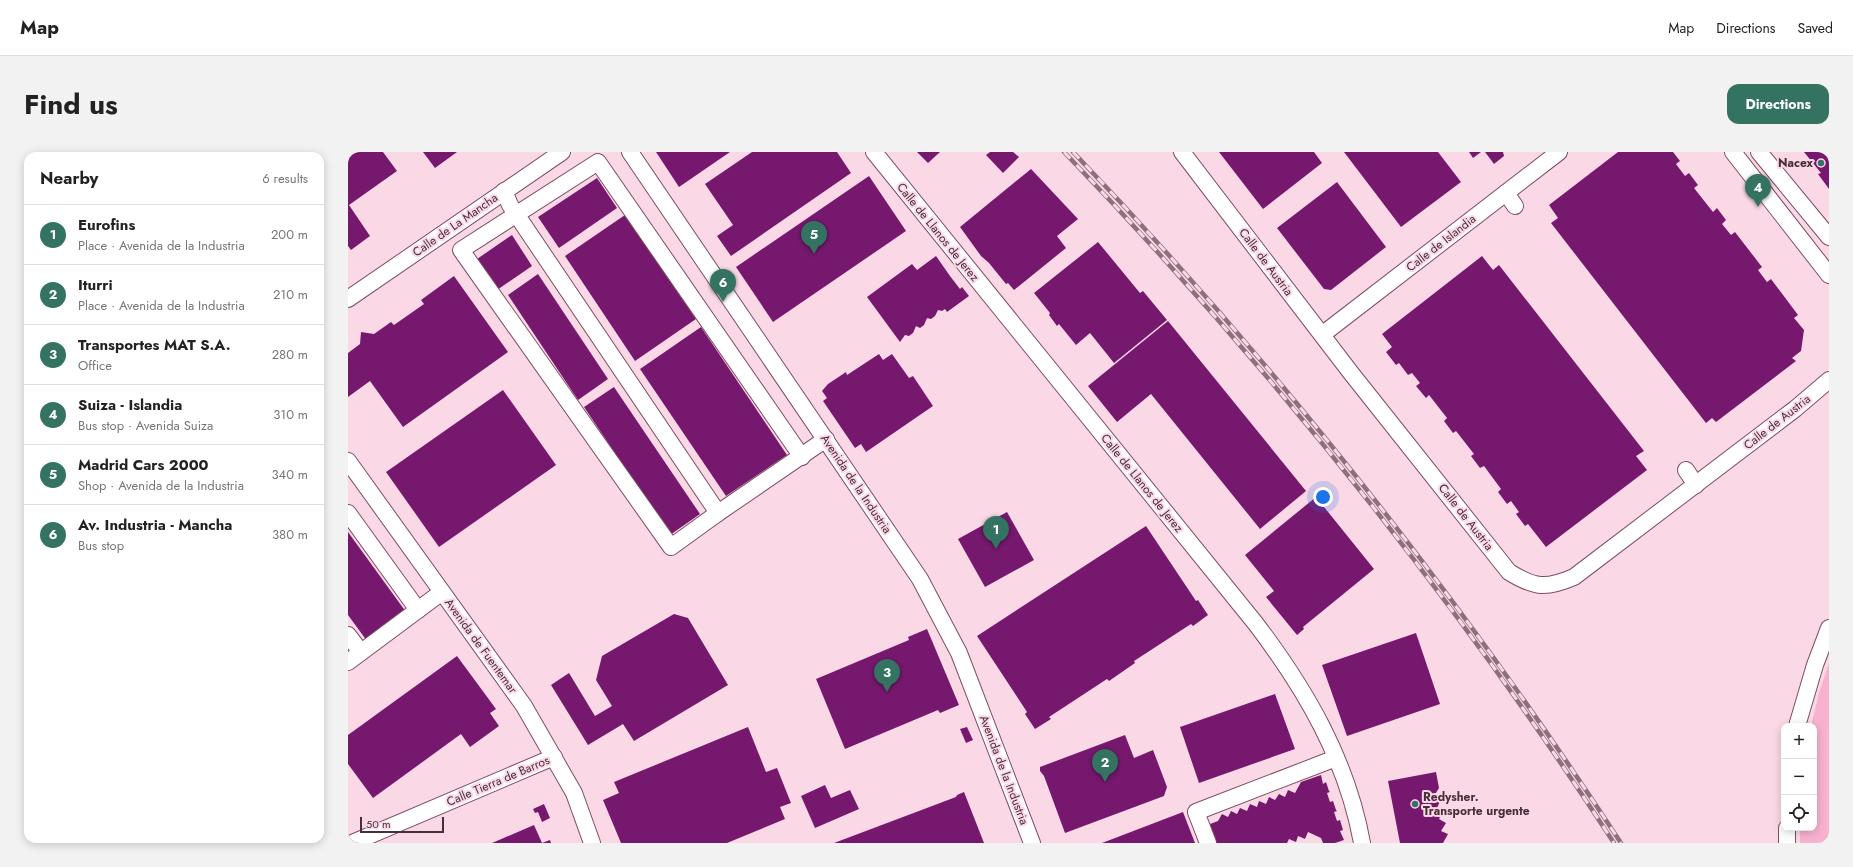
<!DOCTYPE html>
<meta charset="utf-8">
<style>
body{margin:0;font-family:Jost,sans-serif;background:#f2f2f2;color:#222}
.controls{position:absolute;right:12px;bottom:12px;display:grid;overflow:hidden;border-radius:8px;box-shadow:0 2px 10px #0003}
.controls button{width:36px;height:36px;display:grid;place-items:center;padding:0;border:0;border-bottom:1px solid #e0e0e0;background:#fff;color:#222;font:20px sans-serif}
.scale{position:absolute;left:12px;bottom:10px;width:84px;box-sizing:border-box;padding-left:4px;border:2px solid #452f38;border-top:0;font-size:11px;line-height:14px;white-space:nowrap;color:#452f38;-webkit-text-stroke:3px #fbd8e6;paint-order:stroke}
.you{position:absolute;left:975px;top:345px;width:14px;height:14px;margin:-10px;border:3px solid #fff;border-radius:50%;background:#1a73e8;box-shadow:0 0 0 6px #1a73e833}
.badge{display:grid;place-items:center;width:26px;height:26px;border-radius:50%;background:#347361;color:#fff;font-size:13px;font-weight:700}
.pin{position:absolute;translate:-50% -33px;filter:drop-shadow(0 1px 2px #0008)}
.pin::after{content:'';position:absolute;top:21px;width:14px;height:12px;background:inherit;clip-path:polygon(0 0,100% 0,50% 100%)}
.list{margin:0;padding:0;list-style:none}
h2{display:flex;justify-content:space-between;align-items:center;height:52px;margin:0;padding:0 16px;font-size:17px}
h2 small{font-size:13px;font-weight:400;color:#767676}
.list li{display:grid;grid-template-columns:26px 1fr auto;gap:12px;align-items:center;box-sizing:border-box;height:60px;padding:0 16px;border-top:1px solid #e0e0e0}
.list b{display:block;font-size:15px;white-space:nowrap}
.list p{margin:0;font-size:13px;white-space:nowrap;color:#767676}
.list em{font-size:13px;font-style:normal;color:#767676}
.icon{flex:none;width:22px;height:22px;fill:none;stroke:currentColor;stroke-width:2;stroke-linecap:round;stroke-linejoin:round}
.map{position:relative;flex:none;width:1481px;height:691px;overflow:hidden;border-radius:12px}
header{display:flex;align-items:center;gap:24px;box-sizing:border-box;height:56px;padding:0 20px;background:#fff;border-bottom:1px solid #e0e0e0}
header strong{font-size:19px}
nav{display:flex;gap:22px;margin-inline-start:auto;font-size:14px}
.intro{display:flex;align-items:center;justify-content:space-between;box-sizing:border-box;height:96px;padding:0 24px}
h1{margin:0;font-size:28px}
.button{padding:10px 18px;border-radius:12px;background:#347361;color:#fff;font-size:14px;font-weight:700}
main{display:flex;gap:24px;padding:0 24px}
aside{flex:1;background:#fff;border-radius:12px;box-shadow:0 2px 10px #0003}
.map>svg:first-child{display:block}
.green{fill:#f8b2d0}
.building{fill:#77186f}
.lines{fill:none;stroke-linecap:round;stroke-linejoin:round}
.minor-casing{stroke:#7e4e63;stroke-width:18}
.minor{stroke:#fff;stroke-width:16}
.rail-casing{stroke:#8c717c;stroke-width:4.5}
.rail{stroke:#fbd8e6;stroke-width:3;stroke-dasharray:9;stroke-linecap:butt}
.poi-dot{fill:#347361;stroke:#fbd8e6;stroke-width:1.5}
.labels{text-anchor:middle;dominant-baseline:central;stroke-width:4;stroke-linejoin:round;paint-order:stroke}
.poi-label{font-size:12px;font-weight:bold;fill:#452f38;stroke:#fbd8e6;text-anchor:end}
.street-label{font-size:12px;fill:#452f38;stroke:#fbd8e6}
</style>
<header>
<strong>Map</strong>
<nav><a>Map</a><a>Directions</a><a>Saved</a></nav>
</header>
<div class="intro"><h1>Find us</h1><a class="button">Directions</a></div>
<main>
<aside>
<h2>Nearby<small>6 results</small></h2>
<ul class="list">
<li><span class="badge">1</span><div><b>Eurofins</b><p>Place · Avenida de la Industria</p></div><em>200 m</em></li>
<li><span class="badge">2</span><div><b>Iturri</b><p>Place · Avenida de la Industria</p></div><em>210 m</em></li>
<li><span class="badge">3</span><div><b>Transportes MAT S.A.</b><p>Office</p></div><em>280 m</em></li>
<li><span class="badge">4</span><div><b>Suiza - Islandia</b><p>Bus stop · Avenida Suiza</p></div><em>310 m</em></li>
<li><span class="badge">5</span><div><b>Madrid Cars 2000</b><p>Shop · Avenida de la Industria</p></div><em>340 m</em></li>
<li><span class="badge">6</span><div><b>Av. Industria - Mancha</b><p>Bus stop</p></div><em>380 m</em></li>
</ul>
</aside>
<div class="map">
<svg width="1481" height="691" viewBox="0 0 1481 691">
<rect width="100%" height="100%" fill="#fbd8e6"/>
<polygon class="green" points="1481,511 1481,691 1452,691 1452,676 1466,676 1466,574 1463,574 1471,541"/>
<g class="building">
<polygon points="0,0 35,0 49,19 1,53 22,84 3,98 0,94"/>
<polygon points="75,0 109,0 87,16"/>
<polygon points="308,0 382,0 331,35"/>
<polygon points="404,0 489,0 503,21 383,104 369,84 385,73 357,32"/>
<polygon points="569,0 592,0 580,11"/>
<polygon points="642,0 665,0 671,5 655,21 638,3"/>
<polygon points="871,0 966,0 974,11 915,57"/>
<polygon points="996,0 1090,0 1113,30 1053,75"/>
<polygon points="1121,0 1133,0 1125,6"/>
<polygon points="1137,0 1155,0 1156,4 1146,12"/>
<polygon points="1270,0 1325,0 1332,9 1328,12 1337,24 1341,21 1350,33 1346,36 1365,60 1369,56 1378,68 1374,72 1383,83 1387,80 1414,115 1410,118 1419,130 1423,127 1450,163 1446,166 1456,178 1453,199 1444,206 1448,209 1368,270 1364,266 1358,271 1203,71 1210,66 1201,53"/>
<polygon points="1456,0 1481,0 1481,37 1470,22 1473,21"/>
<polygon points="683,17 730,67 709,84 718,96 666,138 660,131 658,132 641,111 633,104 612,75"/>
<polygon points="521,24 558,79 425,170 388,115"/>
<polygon points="249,26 269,56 211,96 190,65"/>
<polygon points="989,30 1038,95 983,138 976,137 929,76"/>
<polygon points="277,63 348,167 287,209 217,104"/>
<polygon points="164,83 184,114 149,138 129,107"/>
<polygon points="750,90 792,141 795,139 819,168 766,211 742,181 728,193 711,172 709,174 701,163 702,161 686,141"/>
<polygon points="588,104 602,124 612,137 614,135 621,144 599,160 597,157 594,159 590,158 587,164 583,167 579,166 576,173 572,176 568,174 565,181 561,184 557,183 552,190 519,145 564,112 569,118"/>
<polygon points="1134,104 1145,118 1151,113 1296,299 1288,304 1299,318 1198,395 1180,372 1177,374 1168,362 1171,360 1163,349 1159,352 1150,340 1153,337 1136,314 1132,316 1123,304 1126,302 1108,279 1105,281 1096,269 1099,266 1081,243 1078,246 1068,234 1072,231 1064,221 1060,223 1051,211 1048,213 1038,200 1044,195 1034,182"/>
<polygon points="190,122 260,227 230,248 160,143"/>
<polygon points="106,124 160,200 55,275 22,229 0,245 0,201 12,192 13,180 26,182 43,170 46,173 76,152 73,148"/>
<polygon points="820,169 958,339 912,377 803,242 769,270 740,234"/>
<polygon points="353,175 439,303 378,344 292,217"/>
<polygon points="531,202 535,208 544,202 561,226 565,224 585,254 518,300 513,292 507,296 475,249 479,246 474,239 480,232 498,220 499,223"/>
<polygon points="266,235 352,362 322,383 236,255"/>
<polygon points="155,238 208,313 91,395 38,320"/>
<polygon points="968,345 1026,417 955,475 956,477 949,483 918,445 926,439 897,403"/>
<polygon points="659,360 686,408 637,435 610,387"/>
<polygon points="798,374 848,449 850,448 860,463 845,474 843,472 786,509 787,511 761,529 759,527 701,565 703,567 687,577 677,562 679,560 629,484"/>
<polygon points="0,380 58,460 19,489 0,463"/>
<polygon points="326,462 340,466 380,533 286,589 275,572 240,593 203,533 221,521 247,564 264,554 248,528 254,504"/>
<polygon points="579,477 611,553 592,561 590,558 497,597 468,527 561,488 560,485"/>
<polygon points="1068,481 1092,552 999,584 974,513"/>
<polygon points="109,504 148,557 142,561 151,574 122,595 113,582 25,646 0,612 0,583"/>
<polygon points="927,542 947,597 851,631 832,575"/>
<polygon points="400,575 418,620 429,616 443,651 432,655 437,667 379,691 273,691 255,648 271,641 266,630"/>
<polygon points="619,575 625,588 618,591 612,577"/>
<polygon points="777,583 786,606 805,598 819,635 816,644 717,681 696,624 692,619 692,615"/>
<polygon points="1088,620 1091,636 1086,644 1093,647 1089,656 1095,659 1091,667 1098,671 1093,679 1100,682 1095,691 1052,691 1040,629"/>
<polygon points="973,623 975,632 978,630 981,639 982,640 979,641 982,650 985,649 988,658 989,659 986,660 989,669 992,668 995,678 992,679 996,688 987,691 975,691 973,686 960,680 957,687 950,684 948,690 941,687 939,691 863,691 863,679 864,678 862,672 870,669 874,662 880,665 883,659 889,662 892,656 899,659 902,652 909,655 911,649 918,652 921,645 927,648 931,642 937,645 940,638 947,641 953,630"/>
<polygon points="477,633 483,646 502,638 511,657 467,676 453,644"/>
<polygon points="616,640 636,691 486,691 608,645 609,643"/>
<polygon points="196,652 202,666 194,670 190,660 187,661 185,657"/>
<polygon points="835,660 847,691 754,691"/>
<polygon points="186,673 194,691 144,691"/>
<polygon points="202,688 203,691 194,691"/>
</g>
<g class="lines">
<g class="minor-casing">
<g id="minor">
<polyline points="282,0 572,427 611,501 684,691"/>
<path d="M526,0L908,472C958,538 999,608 1014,691"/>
<path d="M834,0L1003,221L1161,420C1187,436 1198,437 1226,425L1447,257L1481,228"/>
<polyline points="1385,0 1481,123"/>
<polyline points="1411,0 1481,85"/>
<polyline points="156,39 162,53 370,361 478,287"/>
<polyline points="1158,41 1167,54"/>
<polyline points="0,147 214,0"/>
<polyline points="975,182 1211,0"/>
<polyline points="0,309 176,554 226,641 244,691"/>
<polyline points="1338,318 1348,333"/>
<polyline points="0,361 70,458"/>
<polyline points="370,361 323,395 113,98 250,10 454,305"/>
<polyline points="0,483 13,500"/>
<polyline points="0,510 94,440"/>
<polyline points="1449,574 1467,513 1481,476"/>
<polyline points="4,691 206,605"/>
<polyline points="860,691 848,660 988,606"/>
<polyline points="1439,691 1439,676"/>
</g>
</g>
<use href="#minor" class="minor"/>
<g class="rail-casing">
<g id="rail">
<path d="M716,0C920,212 1105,444 1266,691"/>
<path d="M725,0C928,212 1112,445 1273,691"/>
</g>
</g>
<use href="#rail" class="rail"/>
</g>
<g class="poi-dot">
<circle cx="1473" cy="11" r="4"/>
<circle cx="1067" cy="652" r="4"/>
</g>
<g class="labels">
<g class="poi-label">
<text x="1465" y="11">Nacex</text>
<text x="1075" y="645" text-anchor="start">Redysher.<tspan x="1075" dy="14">Transporte urgente</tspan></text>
</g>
<g class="street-label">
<text transform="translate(107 73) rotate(-35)">Calle de La Mancha</text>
<text transform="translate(590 80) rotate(51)">Calle de Llanos de Jerez</text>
<text transform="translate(1093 91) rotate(-38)">Calle de Islandia</text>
<text transform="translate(918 110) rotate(53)">Calle de Austria</text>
<text transform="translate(1429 270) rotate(-38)">Calle de Austria</text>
<text transform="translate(794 331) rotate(51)">Calle de Llanos de Jerez</text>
<text transform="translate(508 332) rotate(56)">Avenida de la Industria</text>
<text transform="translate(1118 365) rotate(52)">Calle de Austria</text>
<text transform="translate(133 494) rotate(54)">Avenida de Fuentemar</text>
<text transform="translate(656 618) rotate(69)">Avenida de la Industria</text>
<text transform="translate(150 629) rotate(-23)">Calle Tierra de Barros</text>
</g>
</g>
</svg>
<div class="controls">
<button>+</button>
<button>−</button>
<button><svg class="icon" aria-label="locate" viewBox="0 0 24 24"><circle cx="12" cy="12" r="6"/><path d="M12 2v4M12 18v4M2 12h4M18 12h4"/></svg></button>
</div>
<div class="scale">50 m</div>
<div class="you"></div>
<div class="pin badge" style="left:648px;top:397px">1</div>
<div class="pin badge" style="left:757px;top:630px">2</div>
<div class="pin badge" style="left:539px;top:540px">3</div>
<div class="pin badge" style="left:1410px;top:55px">4</div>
<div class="pin badge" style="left:466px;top:102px">5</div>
<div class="pin badge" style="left:375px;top:150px">6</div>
</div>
</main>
